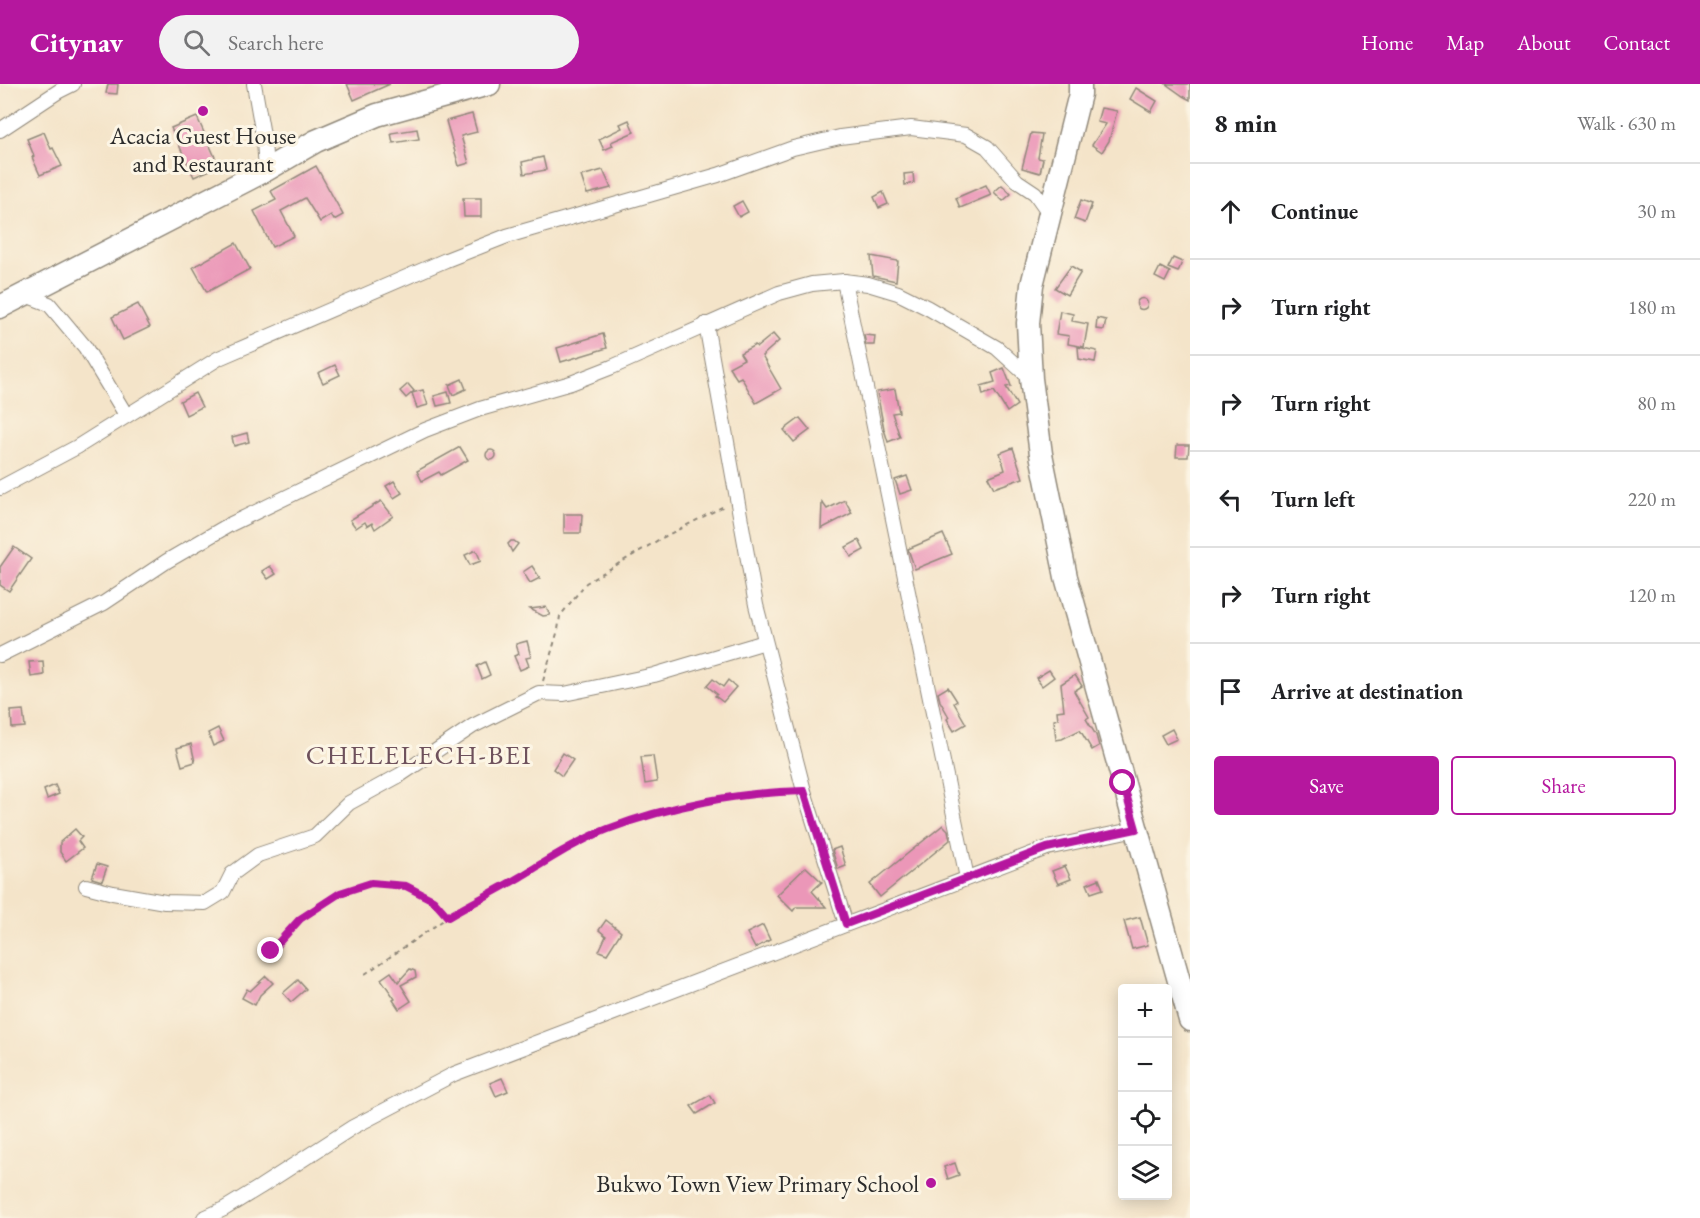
<!DOCTYPE html>
<meta charset="utf-8">
<style>
body{margin:0;font-family:"EB Garamond",serif;background:#f2f2f2;color:#202124}
.controls{position:absolute;right:18px;bottom:18px;display:grid;overflow:hidden;border-radius:6px;box-shadow:0 3px 15px #0003}
.controls button{width:54px;height:54px;display:grid;place-items:center;padding:0;border:0;border-bottom:2px solid #e0e0e0;background:#fff;color:#202124;font:30px sans-serif}
.stop{position:absolute;width:18px;height:18px;margin:-14px;border:4px solid #b5179e;border-radius:50%;background:#fff}
.stop.end{background:#b5179e;border-color:#fff;box-shadow:0 2px 6px #0008}
.list{margin:0;padding:0;list-style:none}
h2{display:flex;justify-content:space-between;align-items:center;height:78px;margin:0;padding:0 24px;font-size:26px}
h2 small{font-size:20px;font-weight:400;color:#757577}
.list li{display:grid;grid-template-columns:39px 1fr auto;gap:18px;align-items:center;box-sizing:border-box;height:96px;padding:0 24px;border-top:2px solid #e0e0e0}
.list b{display:block;font-size:22px;white-space:nowrap}
.list em{font-size:20px;font-style:normal;color:#757577}
.actions{display:flex;gap:12px;padding:18px 24px}
.actions a{flex:1;padding:14px 0;border:2px solid #b5179e;border-radius:6px;text-align:center;font-size:21px;color:#b5179e}
.actions .main{background:#b5179e;color:#fff}
.icon{flex:none;width:33px;height:33px;fill:none;stroke:currentColor;stroke-width:2;stroke-linecap:round;stroke-linejoin:round}
.map{position:relative;flex:none;width:1190px;height:1134px;overflow:hidden}
header{display:flex;align-items:center;gap:36px;box-sizing:border-box;height:84px;padding:0 30px;background:#b5179e;color:#fff}
header strong{font-size:28px}
nav{display:flex;gap:33px;margin-inline-start:auto;font-size:21px}
.search{width:420px;height:54px;background:#f2f2f2;display:flex;align-items:center;gap:15px;box-sizing:border-box;padding:0 21px;border-radius:33px;color:#757577;font-size:22px}
main{display:flex}
aside{flex:1;background:#fff}
.map>svg:first-child{display:block}
.building{fill:#eb97b8}
.lines{fill:none;stroke-linecap:round;stroke-linejoin:round}
.street-casing{stroke:#90887a;stroke-width:16}
.primary-casing{stroke:#90887a;stroke-width:25}
.path{stroke:#90887a;stroke-width:2;stroke-dasharray:4.5 4.5;stroke-linecap:butt}
.street{stroke:#fff;stroke-width:14}
.primary{stroke:#fff;stroke-width:22}
.route{stroke:#b5179e;stroke-width:8}
.poi-dot{fill:#b5179e;stroke:#fcf5e5;stroke-width:2}
.labels{text-anchor:middle;dominant-baseline:central;stroke-width:6;stroke-linejoin:round;paint-order:stroke}
.poi-label{font-size:24px;fill:#2b2b2b;stroke:#fcf5e5}
.quarter-label{font-size:27px;letter-spacing:1.5px;fill:#6e515c;stroke:#fcf5e5}
</style>
<header>
<strong>Citynav</strong>
<div class="search"><svg class="icon" aria-label="search" viewBox="0 0 24 24"><circle cx="10" cy="10" r="6"/><path d="M15 15l6 6"/></svg>Search here</div>
<nav><a>Home</a><a>Map</a><a>About</a><a>Contact</a></nav>
</header>
<main>
<div class="map">
<svg width="1190" height="1134" viewBox="0 0 1190 1134">
<rect width="100%" height="100%" fill="#fcf5e5"/>
<filter id="ink" filterUnits="userSpaceOnUse"><feTurbulence type="fractalNoise" baseFrequency=".0167" numOctaves="2"/><feDisplacementMap in="SourceGraphic" scale="12" xChannelSelector="R" yChannelSelector="G"/><feConvolveMatrix kernelMatrix="1 2 1 2 8 2 1 2 1" color-interpolation-filters="sRGB"/></filter>
<filter id="wash" filterUnits="userSpaceOnUse"><feTurbulence type="fractalNoise" baseFrequency=".008" numOctaves="4" result="noise"/><feDisplacementMap in="SourceGraphic" scale="24" xChannelSelector="R" yChannelSelector="G"/><feGaussianBlur stdDeviation="1.35" result="paint"/><feColorMatrix in="noise" values="0 0 0 0 0 0 0 0 0 0 0 0 0 0 0 0 0 1.4 0 .05"/><feComposite in="paint" operator="in"/></filter>
<g filter="url(#wash)">
<rect width="100%" height="100%" fill="#f4e4c9"/>
<g id="blocks">
<g class="building">
<polygon points="108,0 118,0 117,10 106,9"/>
<polygon points="347,0 390,0 354,16"/>
<polygon points="1166,0 1190,0 1190,16 1183,12"/>
<polygon points="1136,4 1157,17 1151,28 1130,15"/>
<polygon points="1101,24 1117,27 1109,57 1102,68 1092,61 1106,40 1097,38"/>
<polygon points="472,30 477,48 461,52 469,79 459,82 446,37"/>
<polygon points="197,33 219,82 194,93 171,44"/>
<polygon points="629,36 634,48 611,58 613,62 604,66 599,55 622,44 620,40"/>
<polygon points="417,45 419,55 393,59 391,49"/>
<polygon points="44,48 51,65 53,64 62,82 40,91 32,73 34,72 27,55"/>
<polygon points="1031,49 1042,50 1038,74 1043,75 1040,89 1022,84"/>
<polygon points="543,73 546,86 524,90 522,78"/>
<polygon points="316,82 343,131 334,136 331,131 320,138 305,114 281,127 294,152 272,163 254,127 276,116 271,107"/>
<polygon points="603,86 611,104 587,110 581,92"/>
<polygon points="913,89 914,99 905,101 904,90"/>
<polygon points="986,101 991,111 960,124 956,114"/>
<polygon points="1002,101 1011,110 1003,117 994,108"/>
<polygon points="883,108 888,120 879,124 874,113"/>
<polygon points="463,114 481,114 481,133 464,133"/>
<polygon points="1081,116 1092,120 1085,139 1074,135"/>
<polygon points="742,117 748,128 739,133 733,122"/>
<polygon points="236,159 250,185 207,208 193,183"/>
<polygon points="871,172 898,177 896,197 873,192"/>
<polygon points="1173,174 1182,178 1178,188 1168,184"/>
<polygon points="1071,182 1081,188 1067,211 1055,204"/>
<polygon points="1160,183 1170,188 1165,198 1155,193"/>
<circle cx="1142" cy="220" r="5.5"/>
<polygon points="138,220 150,243 123,256 112,233"/>
<polygon points="1060,227 1073,230 1072,237 1088,240 1084,263 1068,260 1069,252 1056,250"/>
<polygon points="1097,234 1106,236 1104,246 1096,245"/>
<polygon points="603,250 607,264 561,278 557,264"/>
<polygon points="773,250 779,257 762,272 781,305 756,319 741,293 737,295 729,283 744,275 740,269 755,261 757,263"/>
<polygon points="864,251 875,252 874,261 866,261"/>
<polygon points="1078,263 1097,267 1095,278 1079,275"/>
<polygon points="335,281 340,291 323,299 318,289"/>
<polygon points="1004,284 1011,302 1006,303 1017,321 1007,328 994,307 983,311 981,302 995,298 992,289"/>
<polygon points="462,295 466,305 453,311 449,301"/>
<polygon points="408,300 414,307 406,314 400,307"/>
<polygon points="895,305 899,328 892,329 900,353 888,358 884,345 877,308"/>
<polygon points="423,306 428,321 417,324 412,309"/>
<polygon points="448,308 451,319 437,322 434,312"/>
<polygon points="195,309 202,323 186,331 180,317"/>
<polygon points="800,334 810,346 794,358 784,346"/>
<polygon points="247,349 249,358 234,362 232,353"/>
<polygon points="1177,361 1189,361 1188,373 1176,373"/>
<polygon points="460,363 468,376 441,391 439,388 422,397 417,387"/>
<polygon points="1013,364 1023,394 994,404 988,393 1005,386 1000,369"/>
<circle cx="491" cy="371" r="5"/>
<polygon points="907,392 912,406 900,410 895,396"/>
<polygon points="394,397 402,409 394,414 386,402"/>
<polygon points="845,416 852,429 821,445 822,418 827,425"/>
<polygon points="381,417 393,432 375,445 372,439 367,442 365,438 356,444 350,436"/>
<polygon points="564,430 582,430 581,449 564,449"/>
<polygon points="943,450 952,470 915,485 908,465"/>
<polygon points="859,456 864,466 851,473 846,463"/>
<polygon points="511,457 514,457 518,460 512,468 508,460"/>
<polygon points="14,463 31,475 9,507 0,501 0,483"/>
<polygon points="476,466 481,477 470,481 465,471"/>
<polygon points="270,482 276,490 268,495 262,487"/>
<polygon points="532,482 540,494 530,499 523,488"/>
<polygon points="546,523 550,531 543,532 530,525"/>
<polygon points="527,557 531,573 526,574 529,582 520,586 514,572 519,570 516,560"/>
<polygon points="43,577 44,591 31,593 29,578"/>
<polygon points="485,578 490,591 482,595 477,582"/>
<polygon points="1049,586 1054,593 1042,602 1036,594"/>
<polygon points="1075,591 1082,602 1074,607 1089,633 1086,635 1096,651 1099,662 1092,666 1080,646 1062,655 1056,656 1054,636 1058,635 1057,627 1064,626 1061,600"/>
<polygon points="713,595 723,603 728,596 736,603 723,618 715,612 717,610 707,602"/>
<polygon points="948,603 957,617 954,619 966,640 954,647 947,635 949,633 940,617 938,609"/>
<polygon points="23,626 25,643 12,644 11,627"/>
<polygon points="218,644 224,657 213,662 208,649"/>
<polygon points="1172,645 1177,655 1166,660 1161,651"/>
<polygon points="191,660 195,678 182,682 177,664"/>
<polygon points="563,669 573,676 562,692 553,685"/>
<polygon points="653,672 657,698 645,700 641,673"/>
<polygon points="55,701 59,710 47,715 44,706"/>
<polygon points="943,741 948,746 950,756 880,813 870,800"/>
<polygon points="75,745 82,753 78,757 83,764 66,777 60,768 60,758"/>
<polygon points="840,763 846,782 838,785 832,766"/>
<polygon points="97,780 107,783 102,797 92,794"/>
<polygon points="1065,782 1071,795 1058,800 1052,787"/>
<polygon points="806,783 822,798 812,807 826,823 796,823 793,827 777,811"/>
<polygon points="1099,795 1103,805 1091,809 1087,800"/>
<polygon points="1140,833 1148,861 1132,865 1124,837"/>
<polygon points="606,836 621,848 607,870 599,867 606,852 599,846"/>
<polygon points="763,841 770,856 755,864 747,849"/>
<polygon points="410,885 415,887 416,893 401,901 411,917 399,925 393,916 395,915 381,895 391,888 398,898"/>
<polygon points="266,892 273,899 260,911 255,921 242,914 247,905 250,907"/>
<polygon points="298,896 306,905 291,918 283,909"/>
<polygon points="502,994 508,1007 496,1012 490,999"/>
<polygon points="710,1011 715,1019 697,1030 691,1022"/>
<polygon points="955,1079 959,1091 948,1095 944,1083"/>
</g>
</g>
</g>
<g filter="url(#ink)">
<use href="#blocks" fill-opacity="0" stroke="#90887a" stroke-width="1.5"/>
<g class="lines">
<g class="street-casing">
<g id="street">
<polyline points="254,0 264,57 266,86"/>
<polyline points="0,46 59,7 73,0"/>
<polyline points="844,197 967,794"/>
<polyline points="23,210 49,220 85,263 126,331"/>
<polyline points="706,240 756,521 804,707 846,840"/>
<polyline points="0,404 77,363 219,274 446,176 507,152 718,91 793,64 840,53 911,44 966,51 987,63 1017,97 1035,109 1049,129"/>
<polyline points="0,571 104,519 167,477 229,441 425,346 480,325 571,299 612,283 779,209 812,200 844,197 868,200 898,209 928,224 997,264 1031,295"/>
<polyline points="86,802 113,809 165,818 205,819 223,808 232,790 258,771 315,752 349,719 400,691 473,642 539,609 564,610 607,601 654,591 765,558"/>
<polyline points="204,1134 224,1125 260,1103 353,1043 454,990 1047,764 1136,745"/>
</g>
</g>
<g class="primary-casing">
<g id="primary">
<polyline points="1080,0 1080,10 1032,201 1028,239 1031,295 1041,370 1066,493 1190,936"/>
<polyline points="0,223 266,86 316,57 377,31 489,0"/>
</g>
</g>
<g class="path">
<polyline points="543,597 558,546 560,532 586,499 660,455 726,421"/>
<polyline points="271,867 300,835 340,809 371,799 407,802 433,816 448,833"/>
<polyline points="365,890 448,833 537,782 606,746 665,728 719,716 746,711 791,707"/>
</g>
<use href="#street" class="street"/>
<use href="#primary" class="primary"/>
</g>
</g>
<g class="lines" filter="url(#ink)">
<path class="route" d="M271,867L300,835L340,809L371,799L406,802L433,816L448,833C472,819 496,807 520,793C548,776 577,757 608,745C668,722 740,708 804,707L846,840L1047,764L1136,745L1123,699"/>
</g>
<g class="poi-dot">
<circle cx="203" cy="27" r="6"/>
<circle cx="931" cy="1099" r="6"/>
</g>
<g class="labels">
<g class="poi-label">
<text x="203" y="51">Acacia Guest House<tspan x="203" dy="28">and Restaurant</tspan></text>
<text x="919" y="1099" text-anchor="end">Bukwo Town View Primary School</text>
</g>
<g class="quarter-label">
<text x="419" y="670">CHELELECH-BEI</text>
</g>
</g>
</svg>
<div class="controls">
<button>+</button>
<button>−</button>
<button><svg class="icon" aria-label="locate" viewBox="0 0 24 24"><circle cx="12" cy="12" r="6"/><path d="M12 2v4M12 18v4M2 12h4M18 12h4"/></svg></button>
<button><svg class="icon" aria-label="layers" viewBox="0 0 24 24"><path d="M12 4l9 5-9 5-9-5zM3 14l9 5 9-5"/></svg></button>
</div>
<div class="stop" style="left:1123px;top:699px"></div>
<div class="stop end" style="left:271px;top:867px"></div>
</div>
<aside>
<h2>8 min<small>Walk · 630 m</small></h2>
<ul class="list">
<li><svg class="icon" aria-label="ahead" viewBox="0 0 24 24"><path d="M12 20V5M6 11l6-6 6 6"/></svg><div><b>Continue</b></div><em>30 m</em></li>
<li><svg class="icon" aria-label="right" viewBox="0 0 24 24"><path d="M7 20v-9h11M14 6l5 5-5 5"/></svg><div><b>Turn right</b></div><em>180 m</em></li>
<li><svg class="icon" aria-label="right" viewBox="0 0 24 24"><path d="M7 20v-9h11M14 6l5 5-5 5"/></svg><div><b>Turn right</b></div><em>80 m</em></li>
<li><svg class="icon" aria-label="left" viewBox="0 0 24 24"><path d="M17 20v-9H6M10 6l-5 5 5 5"/></svg><div><b>Turn left</b></div><em>220 m</em></li>
<li><svg class="icon" aria-label="right" viewBox="0 0 24 24"><path d="M7 20v-9h11M14 6l5 5-5 5"/></svg><div><b>Turn right</b></div><em>120 m</em></li>
<li><svg class="icon" aria-label="arrive" viewBox="0 0 24 24"><path d="M6 21V4h12l-3 4 3 4H6"/></svg><div><b>Arrive at destination</b></div></li>
</ul>
<div class="actions"><a class="main">Save</a><a>Share</a></div>
</aside>
</main>
